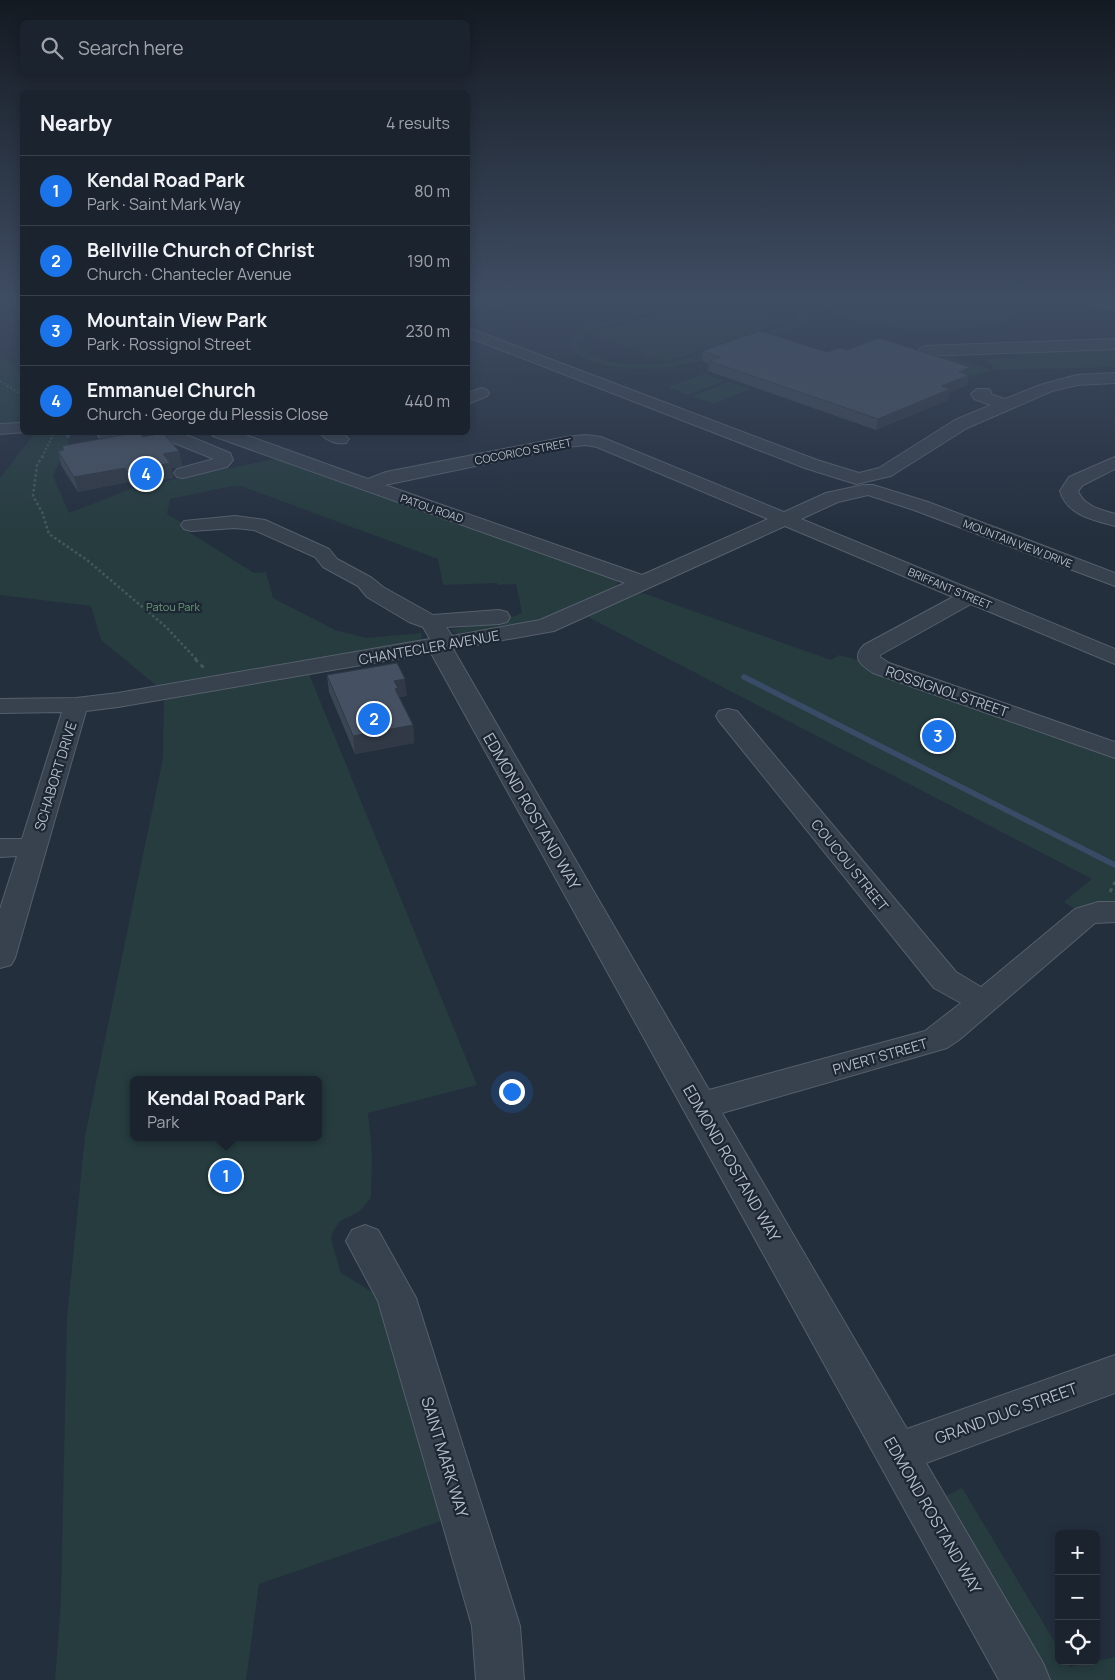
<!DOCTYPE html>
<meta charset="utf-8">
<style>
body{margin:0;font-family:Manrope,sans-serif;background:#282f3a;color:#f1f3f6}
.controls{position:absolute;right:15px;bottom:15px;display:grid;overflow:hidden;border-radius:8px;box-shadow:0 2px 12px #0003}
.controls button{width:45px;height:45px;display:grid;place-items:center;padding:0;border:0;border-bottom:1px solid #39404a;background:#1b232e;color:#f1f3f6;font:25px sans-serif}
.you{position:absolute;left:511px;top:1091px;width:18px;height:18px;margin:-12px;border:4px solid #fff;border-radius:50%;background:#1a73e8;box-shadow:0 0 0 8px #1a73e833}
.badge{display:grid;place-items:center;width:32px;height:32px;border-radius:50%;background:#1a73e8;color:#fff;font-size:16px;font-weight:700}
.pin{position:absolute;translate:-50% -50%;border:2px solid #fff;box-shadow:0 1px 5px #0006}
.popup{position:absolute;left:130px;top:1076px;width:192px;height:65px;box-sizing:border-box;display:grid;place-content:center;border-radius:8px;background:#1b232e;filter:drop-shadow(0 1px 4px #0005);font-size:16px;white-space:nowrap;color:#a0a4aa}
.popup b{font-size:19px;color:#f1f3f6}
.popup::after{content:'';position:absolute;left:50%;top:100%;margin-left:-10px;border:10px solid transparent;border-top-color:#1b232e}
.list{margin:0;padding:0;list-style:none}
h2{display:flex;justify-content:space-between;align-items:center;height:65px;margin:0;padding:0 20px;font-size:21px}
h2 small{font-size:16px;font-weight:400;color:#a0a4aa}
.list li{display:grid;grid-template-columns:32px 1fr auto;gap:15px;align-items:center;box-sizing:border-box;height:70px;padding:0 20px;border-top:1px solid #39404a}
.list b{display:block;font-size:19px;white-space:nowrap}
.list p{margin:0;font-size:16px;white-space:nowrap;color:#a0a4aa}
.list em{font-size:16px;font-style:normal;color:#a0a4aa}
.icon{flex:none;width:28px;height:28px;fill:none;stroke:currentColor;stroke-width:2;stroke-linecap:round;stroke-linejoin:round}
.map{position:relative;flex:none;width:1115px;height:1680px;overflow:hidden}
.search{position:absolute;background:#1b232e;box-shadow:0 2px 12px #0003;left:20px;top:20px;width:450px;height:55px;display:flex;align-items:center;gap:12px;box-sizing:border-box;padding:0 18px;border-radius:8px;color:#a0a4aa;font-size:19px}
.panel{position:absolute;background:#1b232e;box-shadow:0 2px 12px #0003;left:20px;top:90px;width:450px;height:345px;border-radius:8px}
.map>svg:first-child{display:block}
.green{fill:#263c3f;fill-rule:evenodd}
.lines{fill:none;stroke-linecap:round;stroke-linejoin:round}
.stream-far1{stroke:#394c67;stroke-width:4}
.stream{stroke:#394c67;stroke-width:5.5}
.minor-casing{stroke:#565f6c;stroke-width:2}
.path-far2{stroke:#44595c;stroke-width:2;stroke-dasharray:2 2;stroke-linecap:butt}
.path-far1{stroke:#44595c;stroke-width:2.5;stroke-dasharray:2.5 2.5;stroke-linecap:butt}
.path{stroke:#44595c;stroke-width:3;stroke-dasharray:4 4;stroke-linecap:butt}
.minor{fill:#38414e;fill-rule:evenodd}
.wall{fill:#3b4654}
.shaded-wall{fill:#303945}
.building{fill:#455162;stroke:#303945}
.labels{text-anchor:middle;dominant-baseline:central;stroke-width:4.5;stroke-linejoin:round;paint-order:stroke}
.far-street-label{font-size:11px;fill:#b4bcc9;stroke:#1d2633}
.far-park-label{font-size:11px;fill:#6b9a76;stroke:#1d2633}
.street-label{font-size:14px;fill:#b4bcc9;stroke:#1d2633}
.near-street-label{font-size:16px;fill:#b4bcc9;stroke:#1d2633}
</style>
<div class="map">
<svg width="1115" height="1680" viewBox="0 0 1115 1680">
<rect width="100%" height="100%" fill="#242f3e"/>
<g class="green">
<path d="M676,299H695L592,331L582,340V346C599,370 659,366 684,359L786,325L794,319L796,313L788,305L773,299C786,299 809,300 809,317L797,328C734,349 670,381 601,364C589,361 576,357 569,346V339L581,329Z"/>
<polygon points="704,299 724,299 791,320 666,362 590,334"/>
<path d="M821,299H1008L1014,304L1016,311C999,341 828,333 821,299Z"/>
<polygon points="1115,345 1115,367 995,370 985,359 1018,358 1009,348"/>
<polygon points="0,353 22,375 22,426 0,426"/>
<polygon points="948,356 991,370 974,376 931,361"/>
<polygon points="705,374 725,381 688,395 668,387"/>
<polygon points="729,382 750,389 713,404 692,396"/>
<polygon points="35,433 72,433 53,476 69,513 133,488 279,458 617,580 617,585 550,618 457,634 450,630 507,619 522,613 516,584 498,585 497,583 443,585 438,559 241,486 228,487 170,499 167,514 183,523 184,529 254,573 266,572 273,598 335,630 366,638 422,633 421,640 413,643 157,686 101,640 91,606 0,595 0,478"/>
<polygon points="640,592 831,660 839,655 858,660 870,670 1115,756 1115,905 1091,904 1074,908 1064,902 1092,879 586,616"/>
<path d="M309,674L477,1085L368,1113L372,1154L371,1198L360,1211L340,1221L332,1233L331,1239L341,1273L382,1298L447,1519L259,1584L246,1680H55L61,1600L67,1318L85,1136L163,758L164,699ZM134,1080H318V1137H134Z"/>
<polygon points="962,1488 1059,1649 1059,1661 1066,1661 1070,1667 1115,1657 1115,1680 1044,1680 939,1499"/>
</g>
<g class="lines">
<polyline class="stream-far1" points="68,432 68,436"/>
<polyline class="stream" points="744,677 1115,865"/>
<g class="minor-casing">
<g id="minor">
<polygon points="1080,299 1104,299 1115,302 1115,310 1082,302"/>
<polygon points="468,328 817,460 859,473 879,468 955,420 991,405 974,399 971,394 977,389 989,389 991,392 990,394 1005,399 1040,385 1077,375 1115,373 1115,383 1077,385 1052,391 967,428 891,476 856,484 805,468 468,337"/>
<polygon points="1115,339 1115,349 926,356 921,354 918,351 921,348 926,346"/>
<polygon points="481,388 487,390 489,393 487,396 468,404 468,393"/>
<polygon points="22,423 22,432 25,432 0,434 0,424"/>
<polygon points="96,432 113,432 118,439 115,443 109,444 103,443"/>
<polygon points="155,432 179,432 230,453 233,460 227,467 183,478 177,477 174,473 177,469 214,459 157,436"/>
<path d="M211,432H237L368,479L386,472L566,437L586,435L601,437L784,512L826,493L863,485H873L928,502L1115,573V586L914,510L868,495L838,502L801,519L1115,649V664L971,604L880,655V657L889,663L1115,742V758L873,673C861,665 851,658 864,645L953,597L785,526L554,631L453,649L709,1090L925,1031L961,1003L934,988L719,721L716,716L719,711L728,709L737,711L956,972L981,987L1075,909L1098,902H1115V922L1095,923L959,1040L947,1048L722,1113L907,1429L1115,1355V1393L926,1463L1043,1663L1050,1680H999L431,653L118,707L86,711L15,958L11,965L0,968V909L17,856L0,857V839H22L62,712L0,713V699L76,698L118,693L430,639L423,627L409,622L367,597L358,586L323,567L315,557L254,530L235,528L191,531L184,529L181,525L184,521L235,516L265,520L329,549L337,559L372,578L383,587L433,615L499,610L507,612L510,617L507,622L499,624L446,627L452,636L540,620L625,583L213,436ZM586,445L597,447L768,519L642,575L385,485L566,447Z"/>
<path d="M319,432H341L349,439L346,443C336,445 325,440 319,432Z"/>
<path d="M1115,457V469L1083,485L1078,491C1084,506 1101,510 1115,514V526C1093,520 1067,515 1060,491L1069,477Z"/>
<polygon points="365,1225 378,1230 416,1298 520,1626 524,1680 476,1680 472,1626 378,1301 346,1241 352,1230"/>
</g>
</g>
<g class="path-far2">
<polyline points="0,381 22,395"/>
<polyline points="42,457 53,435 51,432"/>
</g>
<polyline class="path-far1" points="43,456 37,465 33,496 42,512 49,534 87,560 166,627 197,660"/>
<g class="path">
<polyline points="195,659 204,668"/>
<polyline points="1110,892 1115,882"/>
</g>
<use href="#minor" class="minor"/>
</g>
<g class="wall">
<polygon points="847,350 970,367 967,385 949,393 948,400 876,430 708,371 709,363 702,361 702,351 827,352"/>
<polygon points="143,437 179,451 182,466 171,468 173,478 131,486 128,482 78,492 61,465 58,451 63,450 62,446"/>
<polygon points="327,675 407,696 399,697 413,725 414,743 355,754 329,692"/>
</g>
<g class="shaded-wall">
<polygon points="970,367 967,385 949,393 948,400 876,430 878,419 959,372"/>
<polygon points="179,451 182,466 171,468 173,478 131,486 128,472 163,454"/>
<polygon points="125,468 128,482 78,492 74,477"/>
<polygon points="405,679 407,696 399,697 396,706 394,681"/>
<polygon points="413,725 414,743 355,754 353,736"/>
</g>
<g class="building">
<polygon points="760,331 827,352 840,348 847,350 879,338 970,367 959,372 969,375 941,386 950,389 878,419 709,361 720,357 702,351"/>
<polygon points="139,432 143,437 163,433 179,451 163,454 170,463 128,472 125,468 74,477 58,451 64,450 62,446"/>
<polygon points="397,663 405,679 394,681 398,688 395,689 413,725 353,736 327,675"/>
</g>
<linearGradient id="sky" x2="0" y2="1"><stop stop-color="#141a22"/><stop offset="0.56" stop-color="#3f4d63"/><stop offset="1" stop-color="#3f4d63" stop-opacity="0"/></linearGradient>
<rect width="1115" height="534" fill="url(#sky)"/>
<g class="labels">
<g class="far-street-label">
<text transform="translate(523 451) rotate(-11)">COCORICO STREET</text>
<text transform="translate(432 508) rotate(19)">PATOU ROAD</text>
<text transform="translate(1018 543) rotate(21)">MOUNTAIN VIEW DRIVE</text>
<text transform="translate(950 588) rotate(23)">BRIFFANT STREET</text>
</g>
<g class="far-park-label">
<text x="173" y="606">Patou Park</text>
</g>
<g class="street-label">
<text transform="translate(429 647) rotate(-10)">CHANTECLER AVENUE</text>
<text transform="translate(947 691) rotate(19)">ROSSIGNOL STREET</text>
<text transform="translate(55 776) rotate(-73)">SCHABORT DRIVE</text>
<text transform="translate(850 865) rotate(51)">COUCOU STREET</text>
<text transform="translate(880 1056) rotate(-16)">PIVERT STREET</text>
</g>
<g class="near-street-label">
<text transform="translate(532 811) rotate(60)">EDMOND ROSTAND WAY</text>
<text transform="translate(732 1163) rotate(60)">EDMOND ROSTAND WAY</text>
<text transform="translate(1006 1413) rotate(-20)">GRAND DUC STREET</text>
<text transform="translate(445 1457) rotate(73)">SAINT MARK WAY</text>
<text transform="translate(933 1515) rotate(60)">EDMOND ROSTAND WAY</text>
</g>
</g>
</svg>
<div class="controls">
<button>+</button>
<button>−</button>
<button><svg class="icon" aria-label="locate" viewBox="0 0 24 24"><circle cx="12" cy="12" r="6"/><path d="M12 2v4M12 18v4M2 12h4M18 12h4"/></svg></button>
</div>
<div class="you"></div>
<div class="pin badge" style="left:226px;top:1176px">1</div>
<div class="popup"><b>Kendal Road Park</b>Park</div>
<div class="pin badge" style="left:374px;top:719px">2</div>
<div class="pin badge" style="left:938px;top:736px">3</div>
<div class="pin badge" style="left:146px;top:474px">4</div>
<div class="search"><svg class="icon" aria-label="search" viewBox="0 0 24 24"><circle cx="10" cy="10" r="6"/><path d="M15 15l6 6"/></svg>Search here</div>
<section class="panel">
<h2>Nearby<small>4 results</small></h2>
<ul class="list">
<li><span class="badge">1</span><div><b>Kendal Road Park</b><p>Park · Saint Mark Way</p></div><em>80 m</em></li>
<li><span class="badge">2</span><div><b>Bellville Church of Christ</b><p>Church · Chantecler Avenue</p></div><em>190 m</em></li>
<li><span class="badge">3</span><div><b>Mountain View Park</b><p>Park · Rossignol Street</p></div><em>230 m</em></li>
<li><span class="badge">4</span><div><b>Emmanuel Church</b><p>Church · George du Plessis Close</p></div><em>440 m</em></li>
</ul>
</section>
</div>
